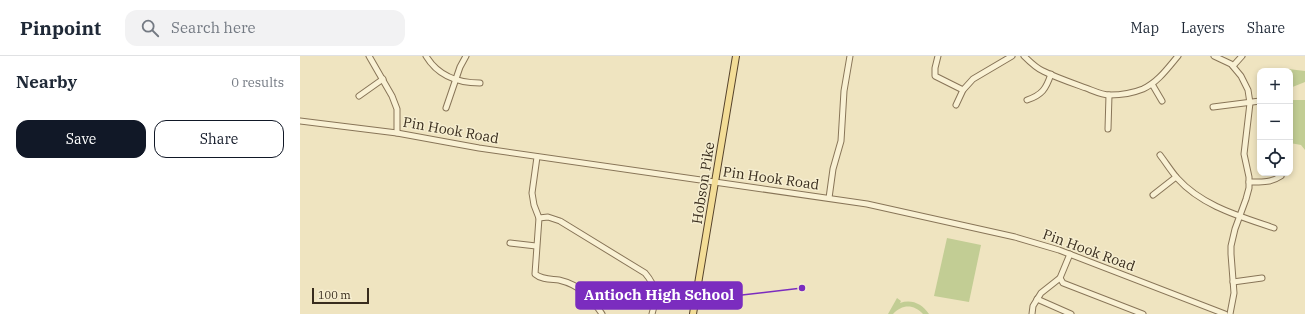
<!DOCTYPE html>
<meta charset="utf-8">
<style>
body{margin:0;font-family:"IBM Plex Serif",serif;background:#f2f2f3;color:#1f2937}
.controls{position:absolute;right:12px;top:12px;display:grid;overflow:hidden;border-radius:8px;box-shadow:0 2px 6px #0003}
.controls button{width:36px;height:36px;display:grid;place-items:center;padding:0;border:0;border-bottom:1px solid #e0e1e3;background:#fff;color:#1f2937;font:20px sans-serif}
.scale{position:absolute;left:12px;bottom:10px;width:57px;box-sizing:border-box;padding-left:4px;border:2px solid #382c1d;border-top:0;font-size:11px;line-height:14px;white-space:nowrap;color:#382c1d;-webkit-text-stroke:3px #f6eed0;paint-order:stroke}
.list{margin:0;padding:0;list-style:none}
h2{display:flex;justify-content:space-between;align-items:center;height:52px;margin:0;padding:0 16px;font-size:17px}
h2 small{font-size:13px;font-weight:400;color:#747a83}
.actions{display:flex;gap:8px;padding:12px 16px}
.actions a{flex:1;padding:9px 0;border:1px solid #111827;border-radius:12px;text-align:center;font-size:14px;color:#111827}
.actions .main{background:#111827;color:#fff}
.icon{flex:none;width:22px;height:22px;fill:none;stroke:currentColor;stroke-width:2;stroke-linecap:round;stroke-linejoin:round}
.map{position:relative;flex:none;width:1005px;height:258px;overflow:hidden}
header{display:flex;align-items:center;gap:24px;box-sizing:border-box;height:56px;padding:0 20px;background:#fff;border-bottom:1px solid #e0e1e3}
header strong{font-size:19px}
nav{display:flex;gap:22px;margin-inline-start:auto;font-size:14px}
.search{width:280px;height:36px;background:#f2f2f3;display:flex;align-items:center;gap:10px;box-sizing:border-box;padding:0 14px;border-radius:12px;color:#747a83;font-size:15px}
main{display:flex}
aside{flex:1;background:#fff}
.map>svg:first-child{display:block}
.green{fill:#c2cd94}
.lines{fill:none;stroke-linecap:round;stroke-linejoin:round}
.minor-casing{stroke:#887558;stroke-width:7}
.major-casing{stroke:#56432c;stroke-width:8}
.minor{stroke:#f9f1d4;stroke-width:5}
.major{stroke:#f3dd97;stroke-width:6}
.labels{text-anchor:middle;dominant-baseline:central;stroke-width:3;stroke-linejoin:round;paint-order:stroke}
.street-label{font-size:14px;fill:#382c1d;stroke:#f6eed0}
.leader{fill:none;stroke:#7b2cbf;stroke-width:1.5}
.callout-dot{fill:#7b2cbf;stroke:#f6eed0;stroke-width:1.5}
.callout{fill:#7b2cbf;stroke:#7b2cbf;stroke-width:1.5}
.callout-label{font-size:15px;text-anchor:middle;font-weight:bold;fill:#fff}
</style>
<header>
<strong>Pinpoint</strong>
<div class="search"><svg class="icon" aria-label="search" viewBox="0 0 24 24"><circle cx="10" cy="10" r="6"/><path d="M15 15l6 6"/></svg>Search here</div>
<nav><a>Map</a><a>Layers</a><a>Share</a></nav>
</header>
<main>
<aside>
<h2>Nearby<small>0 results</small></h2>
<ul class="list">
</ul>
<div class="actions"><a class="main">Save</a><a>Share</a></div>
</aside>
<div class="map">
<svg width="1005" height="258" viewBox="0 0 1005 258">
<rect width="100%" height="100%" fill="#efe4c0"/>
<g class="green">
<polygon points="980,12 1005,15 1005,26 990,32 990,15 977,15"/>
<polygon points="991,44 1005,44 1005,94 1001,89 990,87"/>
<polygon points="647,182 681,189 669,246 634,240"/>
<path d="M597,242L601,245L600,247C612,243 622,248 629,258H623C614,248 602,248 593,258H588Z"/>
</g>
<g class="lines">
<g class="minor-casing">
<g id="minor">
<polyline points="69,0 92,40 97,53 97,77"/>
<path d="M126,0C138,20 158,27 180,27"/>
<polyline points="638,0 635,12 635,20 663,34"/>
<path d="M724,0C730,6 736,12 743,15C757,22 772,27 786,32C794,35 802,39 810,39C820,39 833,37 843,33C858,26 867,13 878,0"/>
<polyline points="914,0 931,8 941,20 948,34 950,47 944,98 949,121 949,132 946,143 935,173 931,190 931,198 934,237 930,258"/>
<polyline points="933,10 942,0"/>
<polyline points="852,28 862,45"/>
<polyline points="59,40 83,23"/>
<path d="M727,44C742,39 746,33 751,18"/>
<polyline points="656,49 663,34 673,23 712,0"/>
<polyline points="913,51 960,45"/>
<polyline points="146,52 160,11 166,0"/>
<polyline points="0,65 97,77 179,92 567,148 715,181 759,194 925,258"/>
<polyline points="808,73 809,39"/>
<path d="M860,99C866,107 871,115 877,122C902,150 939,160 974,172"/>
<path d="M237,101L232,137L234,149L239,162L235,218C242,224 251,223 259,224C280,229 291,241 302,258"/>
<path d="M949,126C960,126 971,127 981,120"/>
<polyline points="853,139 876,121"/>
<polyline points="529,142 533,113 541,85 544,35 550,0"/>
<path d="M239,162L248,161L260,165L345,217C357,231 357,241 352,258"/>
<polyline points="210,187 236,190"/>
<polyline points="760,222 763,227 843,258"/>
<polyline points="933,226 962,222"/>
<polyline points="737,243 771,258"/>
<polyline points="732,258 733,250 741,237 760,222 770,198"/>
</g>
</g>
<g class="major-casing">
<polyline id="major" points="393,258 436,0"/>
</g>
<use href="#minor" class="minor"/>
<use href="#major" class="major"/>
</g>
<g class="labels">
<g class="street-label">
<text transform="translate(151 74) rotate(10)">Pin Hook Road</text>
<text transform="translate(471 122) rotate(8)">Pin Hook Road</text>
<text transform="translate(403 127) rotate(-81)">Hobson Pike</text>
<text transform="translate(789 194) rotate(20)">Pin Hook Road</text>
</g>
</g>
<path class="leader" d="M502 232L442 239"/>
<circle class="callout-dot" cx="502" cy="232" r="4"/>
<rect class="callout" x="276" y="226" width="166" height="27" rx="4"/>
<g class="callout-label">
<text x="359" y="244">Antioch High School</text>
</g>
</svg>
<div class="controls">
<button>+</button>
<button>−</button>
<button><svg class="icon" aria-label="locate" viewBox="0 0 24 24"><circle cx="12" cy="12" r="6"/><path d="M12 2v4M12 18v4M2 12h4M18 12h4"/></svg></button>
</div>
<div class="scale">100 m</div>
</div>
</main>
